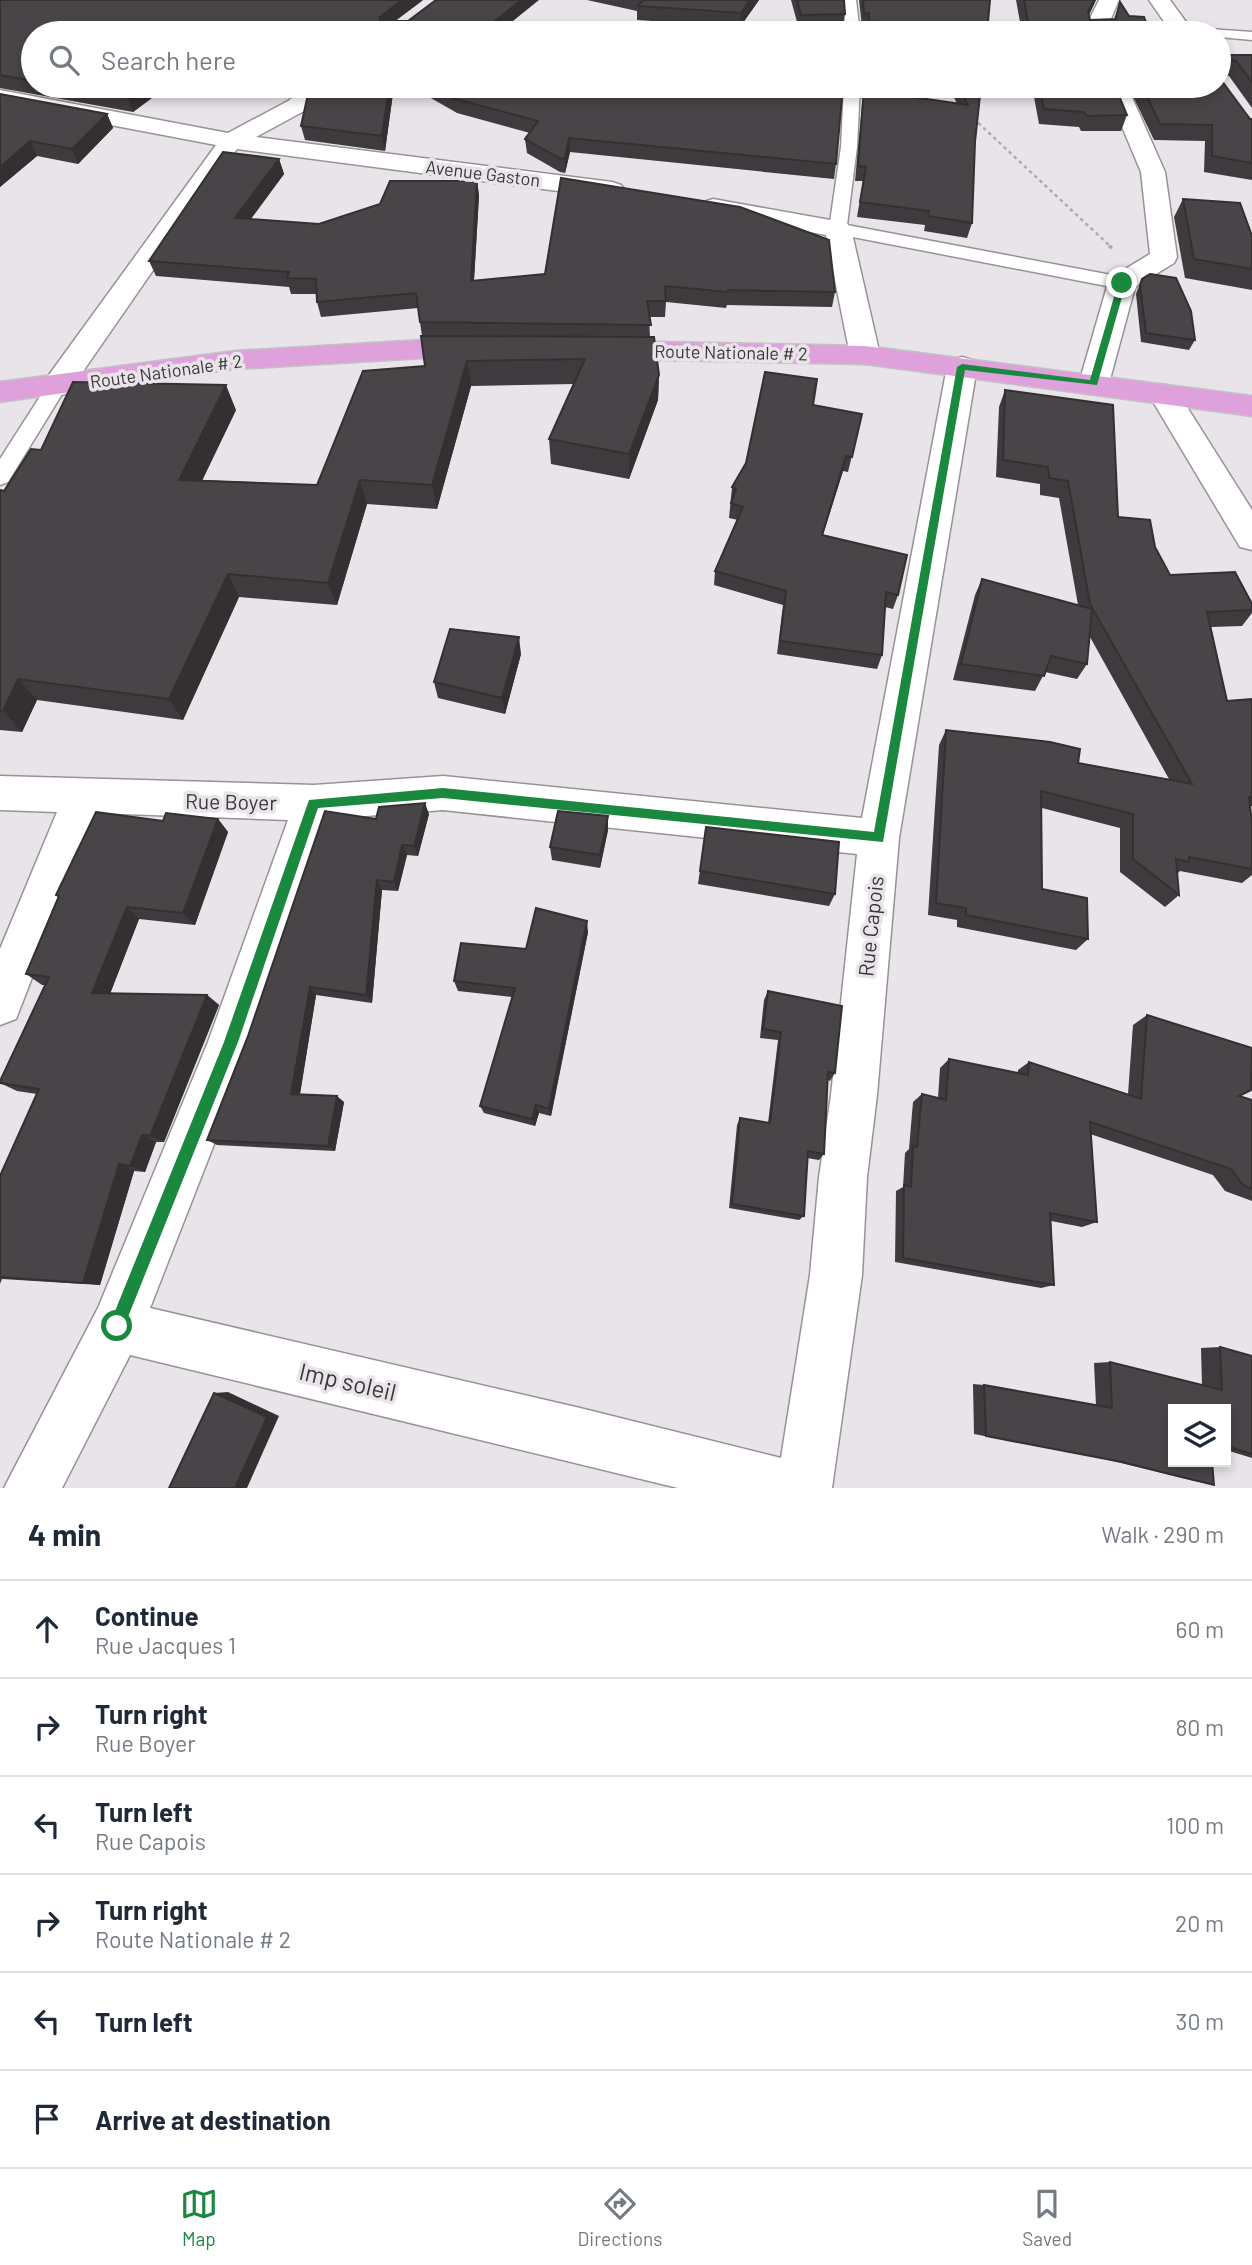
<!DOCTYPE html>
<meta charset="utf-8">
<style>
body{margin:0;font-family:Barlow,sans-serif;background:#f2f2f3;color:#1f2937}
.controls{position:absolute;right:21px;bottom:21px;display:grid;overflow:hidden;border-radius:0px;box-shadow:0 4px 10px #0003}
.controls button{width:63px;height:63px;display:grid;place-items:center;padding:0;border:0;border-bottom:2px solid #e0e1e3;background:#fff;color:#1f2937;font:35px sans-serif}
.stop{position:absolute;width:21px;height:21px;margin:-16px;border:5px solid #1b8840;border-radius:50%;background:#fff}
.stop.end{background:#1b8840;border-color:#fff;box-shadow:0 2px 7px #0008}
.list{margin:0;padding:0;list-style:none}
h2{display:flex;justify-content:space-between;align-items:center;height:91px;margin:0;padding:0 28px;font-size:30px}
h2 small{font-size:23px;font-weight:400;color:#747a83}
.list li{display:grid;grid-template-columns:46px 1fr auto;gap:21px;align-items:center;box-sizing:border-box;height:98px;padding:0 28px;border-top:2px solid #e0e1e3}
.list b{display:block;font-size:26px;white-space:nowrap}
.list p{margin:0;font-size:23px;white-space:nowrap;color:#747a83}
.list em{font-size:23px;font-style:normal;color:#747a83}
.icon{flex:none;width:38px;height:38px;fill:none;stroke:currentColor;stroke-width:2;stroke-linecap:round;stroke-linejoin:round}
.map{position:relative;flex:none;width:1252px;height:1488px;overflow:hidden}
.search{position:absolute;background:#fff;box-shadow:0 4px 10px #0003;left:21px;right:21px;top:21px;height:77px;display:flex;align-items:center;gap:18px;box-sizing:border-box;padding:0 24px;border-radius:38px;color:#747a83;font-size:26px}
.sheet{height:679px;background:#fff}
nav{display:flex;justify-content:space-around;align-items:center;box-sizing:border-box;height:98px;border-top:2px solid #e0e1e3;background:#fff;font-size:19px;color:#747a83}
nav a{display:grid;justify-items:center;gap:4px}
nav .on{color:#1b8840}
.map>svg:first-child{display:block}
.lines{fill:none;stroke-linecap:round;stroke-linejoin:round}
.lane-casing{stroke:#979296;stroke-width:3}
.street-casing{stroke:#979296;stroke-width:3}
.primary-casing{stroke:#c4c3c4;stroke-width:3}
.path-far1{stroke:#aeaaae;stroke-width:2.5;stroke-dasharray:3.5 3.5;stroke-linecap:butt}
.path{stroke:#aeaaae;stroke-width:3.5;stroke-dasharray:4.5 4.5;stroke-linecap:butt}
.lane{fill:#fff;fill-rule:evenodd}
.street{fill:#fff;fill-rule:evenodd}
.primary{fill:#dfa1db;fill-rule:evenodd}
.wall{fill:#3f3a3e}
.shaded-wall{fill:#333032}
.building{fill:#494448;stroke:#333032;stroke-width:2}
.route{fill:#1b8840}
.labels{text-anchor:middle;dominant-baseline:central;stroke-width:7;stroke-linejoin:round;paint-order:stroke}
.far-street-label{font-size:18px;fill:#3a3739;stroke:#e9e4e9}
.street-label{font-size:21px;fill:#3a3739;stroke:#e9e4e9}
.near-street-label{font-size:24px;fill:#3a3739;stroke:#e9e4e9}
</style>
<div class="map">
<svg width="1252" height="1488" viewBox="0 0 1252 1488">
<rect width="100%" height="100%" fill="#e9e4e9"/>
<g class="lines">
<g class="lane-casing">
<g id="lane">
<polygon points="842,0 856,0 860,33 846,33"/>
<polygon points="1181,27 1252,32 1252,40 1219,37 1219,33 1175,33 1176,28"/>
<polygon points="844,86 860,86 857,147 847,225 1122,277 1131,283 1129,287 1122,289 832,233 829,229 841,147"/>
<polygon points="57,379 64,381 67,386 8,482 0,485 0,459 50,381"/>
</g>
</g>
<g class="street-casing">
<g id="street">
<polygon points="1099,0 1119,0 1107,28 1108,33 1086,33 1085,28"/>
<polygon points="1149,0 1170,0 1194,33 1172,33"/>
<polygon points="309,86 334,86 304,111 256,137 612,182 621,185 625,190 621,195 612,198 237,149 68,393 57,396 46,393 42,386 46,379 216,145 0,104 0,90 228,133 288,101"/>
<polygon points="1105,86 1127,86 1165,172 1177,257 1174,263 1135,287 1109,383 1105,390 1094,393 1083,390 1079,383 1108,283 1112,277 1150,254 1141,172"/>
<polygon points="713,199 847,223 851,229 880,355 875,362 865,364 855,362 850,355 826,235 704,212 700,207 704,202"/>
<path d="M962,357L972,360L977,367L899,838L877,1095L867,1177L862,1275L832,1488H678L130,1355L62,1488H4L98,1308L208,1042L288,820L96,813L16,1019L0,1025V949L57,812L0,810V776L314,785L443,776L862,818L947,367L952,360ZM443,810L857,854L831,1095L819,1177L810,1275L781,1458L580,1408L150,1308L254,1042L328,819Z"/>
<polygon points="1164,385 1175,388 1252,510 1252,550 1240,547 1149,395 1153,388"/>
</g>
</g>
<g class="primary-casing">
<g id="primary">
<polygon points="423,340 475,340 485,342 490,349 485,356 475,358 423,358 235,369 0,402 0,382 235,351"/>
<polygon points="605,341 865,346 1252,396 1252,416 865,364 605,359 595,357 590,350 595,343"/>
</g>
</g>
<g class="path-far1">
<polyline points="945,86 956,98"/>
<polyline points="973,118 1111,247"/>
</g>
<polyline class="path" points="1109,246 1112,248"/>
<use href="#lane" class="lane"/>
<use href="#street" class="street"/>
<use href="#primary" class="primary"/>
</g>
<g class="wall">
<polygon points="0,0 423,0 395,21 498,33 33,33 33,86 168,86 133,112 0,88"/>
<polygon points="587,0 759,0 740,27 637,20 637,11"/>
<polygon points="791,0 844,0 845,14 843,28 799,29"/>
<polygon points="859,0 990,0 987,33 866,33 867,27 862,27"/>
<polygon points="1016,0 1096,0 1089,15 1090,20 1114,19 1120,2 1129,16 1150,33 1022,33"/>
<polygon points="1219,55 1252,55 1252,108 1229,76 1221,74 1219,78 1250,119 1252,119 1252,180 1204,172 1205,141 1154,140 1128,86 1219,86"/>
<polygon points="394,86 385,151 305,140 301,126"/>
<polygon points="410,86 833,86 836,164 834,179 570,152 565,173 560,172 527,153 525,139 530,133 457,113"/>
<polygon points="949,86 981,86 975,142 972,223 967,238 924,231 925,225 857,217 863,181 855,181 862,104 864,90 957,104"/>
<polygon points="1032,86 1115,86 1127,115 1121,131 1081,131 1079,127 1039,124"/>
<polygon points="0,94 107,114 113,128 78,164 37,156 0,187"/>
<polygon points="279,159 284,174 251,219 319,224 477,181 479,196 474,280 835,292 832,307 727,305 726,308 666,302 665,317 649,317 650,337 659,375 658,400 629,479 551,464 549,439 574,384 471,386 437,509 367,504 337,605 239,597 183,720 37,700 22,732 0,730 0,490 4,491 41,450 236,410 202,480 317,485 425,366 422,336 418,308 321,317 317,302 316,294 291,294 289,287 156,276 149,261"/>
<polygon points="1183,199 1252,236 1252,290 1185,278 1174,217"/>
<polygon points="1142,279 1195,340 1189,350 1141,342 1136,294"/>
<polygon points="1005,390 1118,517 1155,547 1170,575 1252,604 1252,613 1242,626 1211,627 1227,701 1252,699 1252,806 1250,807 1252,823 1252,875 1242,883 1180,871 1177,874 1179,895 1165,907 1120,872 1120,828 1042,808 1042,889 1088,939 1076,950 957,927 957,920 928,915 939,745 946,730 1078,763 1169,779 1090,637 1087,664 1077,679 1045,672 1035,691 953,680 975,595 982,579 1078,605 1059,498 1040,495 1040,484 996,477 999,407"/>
<polygon points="813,405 862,414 848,472 843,471 823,535 898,595 893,609 885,607 882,655 877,669 777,654 783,605 714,585 715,571 738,520 729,518 732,487"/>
<polygon points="521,654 505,714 438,698 434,682"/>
<polygon points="429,814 418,856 407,855 398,891 382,890 372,1003 316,995 300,1094 344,1102 335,1151 217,1145 207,1140 376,819"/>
<polygon points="218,819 228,832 195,925 139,919 110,994 207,995 219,1005 164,1142 156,1142 145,1172 134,1171 100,1285 2,1279 0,1284 0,1176 37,1094 17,1091 0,1083 45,985 42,985 26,974 59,898 56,895 163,821"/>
<polygon points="706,827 835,894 829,906 698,884"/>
<polygon points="608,830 600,868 552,860 550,847"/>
<polygon points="588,932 551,1116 539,1113 535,1126 484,1113 480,1106 512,997 458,991 454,981 526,949"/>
<polygon points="768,991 835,1073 830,1081 828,1080 824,1154 819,1160 807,1158 804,1216 799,1220 729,1208 737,1125 740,1118 768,1123 778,1040 760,1038 764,1000"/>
<polygon points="1147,1015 1239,1096 1252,1100 1252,1201 1225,1191 1213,1175 1090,1134 1097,1222 1082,1227 1051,1221 1054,1285 1041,1288 895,1262 896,1191 903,1187 905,1153 909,1149 913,1102 922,1094 938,1098 940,1068 949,1059 1018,1073 1018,1070 1029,1062 1128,1094 1133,1025"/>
<polygon points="1220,1347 1252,1356 1252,1458 1226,1450 1226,1409 1173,1409 1214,1485 1194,1481 1105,1459 974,1434 973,1384 984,1385 1096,1405 1094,1363 1110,1362 1202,1385 1201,1348"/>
</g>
<g class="shaded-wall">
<polygon points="402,0 423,0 382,31 380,21 380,17"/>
<polygon points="521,0 539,0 498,33 480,33"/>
<polygon points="750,0 759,0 740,27 741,13"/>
<polygon points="1094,0 1096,0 1083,27 1088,12"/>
<polygon points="144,86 168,86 133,112 128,98"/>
<polygon points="389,86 394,86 385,151 382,136"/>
<polygon points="107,114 113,128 78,164 72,149"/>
<polygon points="569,138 570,152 565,173 565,159"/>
<polygon points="30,141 37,156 0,187 0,167"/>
<polygon points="279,159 284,174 240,233 235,218"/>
<polygon points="477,181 479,196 473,296 471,281"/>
<polygon points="467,361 471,386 437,509 432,485"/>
<polygon points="659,375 658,400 629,479 629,454"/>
<polygon points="226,385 236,410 191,504 179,480"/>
<polygon points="846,456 843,471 818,549 822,535"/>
<polygon points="360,480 367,504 337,605 328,583"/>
<polygon points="228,574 239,597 183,720 169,699"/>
<polygon points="519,637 521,654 505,714 502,698"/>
<polygon points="18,679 37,700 22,732 3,711"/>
<polygon points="1249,797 1252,797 1252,806 1234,811"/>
<polygon points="425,803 429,814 418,856 414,846"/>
<polygon points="608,816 608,830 600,868 600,855"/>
<polygon points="218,819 228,832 195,925 183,913"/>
<polygon points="402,845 407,855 398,891 394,882"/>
<polygon points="377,880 382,890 372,1003 366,995"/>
<polygon points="127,907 139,919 106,1004 92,993"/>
<polygon points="587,921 588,932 551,1116 549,1109"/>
<polygon points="310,987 316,995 299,1100 291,1094"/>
<polygon points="207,995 219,1005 164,1142 150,1136"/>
<polygon points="337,1096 344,1102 335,1151 328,1146"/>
<polygon points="536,1105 539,1113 535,1126 532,1119"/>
<polygon points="142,1135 156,1142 145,1172 130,1166"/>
<polygon points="119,1164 134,1171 100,1285 83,1283"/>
<polygon points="228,1392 279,1416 247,1488 235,1488 214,1393"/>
</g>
<g class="building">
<polygon points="0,0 402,0 380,17 380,21 408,21 436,0 521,0 480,33 33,33 33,81 0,75"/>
<polygon points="643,0 750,0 741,13 638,6"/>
<polygon points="797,0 844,0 845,14 801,15"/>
<polygon points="863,0 990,0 987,33 935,33 931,26 869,21 869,13 864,14"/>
<polygon points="1024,0 1094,0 1088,12 1090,20 1116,19 1120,2 1129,16 1144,17 1150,33 1030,33"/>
<polygon points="1219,55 1252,55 1252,82 1236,61 1227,58 1223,61 1223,68 1219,68"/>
<polygon points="1219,77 1250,119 1252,119 1252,163 1212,156 1212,125 1160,124 1142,86 1219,86"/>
<polygon points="58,86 144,86 128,98"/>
<polygon points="318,86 389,86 382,136 301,126 308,94"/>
<polygon points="432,86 843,86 836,164 569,138 565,159 559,158 525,139 538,121 455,99"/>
<polygon points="959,86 981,86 975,142 972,223 928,216 929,211 860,202 866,167 858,166 864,90 968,105"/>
<polygon points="1039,86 1115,86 1127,115 1087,116 1084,112 1044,109"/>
<polygon points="0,94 107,114 72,149 30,141 0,167"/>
<polygon points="223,152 279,159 235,218 319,224 380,204 390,181 477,181 471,281 545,274 561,178 740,207 829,240 835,292 728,290 728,292 665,286 666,301 647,301 651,325 420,322 416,293 317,302 316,279 287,278 289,272 149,261"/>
<polygon points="1183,199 1240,203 1252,236 1252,269 1194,259"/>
<polygon points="1150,274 1176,278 1191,311 1195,340 1146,333 1140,285 1142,279"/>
<polygon points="421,336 654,337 659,375 629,454 549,439 585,359 467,361 432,485 360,480 328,583 228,574 169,699 18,679 3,711 0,711 0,490 4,491 31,449 41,450 73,382 226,385 179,480 317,485 363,371 425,366"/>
<polygon points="765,372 817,379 813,405 862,414 852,457 846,456 822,535 907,555 898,595 886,592 882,655 780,641 786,591 715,571 743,507 731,503 736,489 732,487 746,463"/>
<polygon points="1005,390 1113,405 1118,517 1150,520 1155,547 1170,575 1235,572 1252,604 1252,610 1207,612 1227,701 1252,699 1252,797 1249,797 1252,823 1252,869 1189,857 1189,862 1176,859 1179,895 1133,859 1133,814 1041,791 1042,889 1087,898 1088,939 966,915 966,908 936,903 946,730 1050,742 1080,749 1078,763 1192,784 1090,604 1068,481 1049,478 1048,467 1003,460"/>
<polygon points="982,579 1092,609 1087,664 1051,656 1044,676 961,664"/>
<polygon points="450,629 519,637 502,698 434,682"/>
<polygon points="425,803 414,846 402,845 394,882 377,880 366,995 310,987 291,1094 337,1096 328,1146 207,1140 248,1036 325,811 376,819 379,807"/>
<polygon points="558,811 608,816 600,855 550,847"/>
<polygon points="96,812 163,821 166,813 218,819 183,913 127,907 92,993 207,995 150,1136 142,1135 130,1166 119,1164 83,1283 0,1277 0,1176 39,1089 0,1083 0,1081 49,977 26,974 59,896 56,895"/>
<polygon points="706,827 839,842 835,894 700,871"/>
<polygon points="536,908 587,921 549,1109 536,1105 532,1119 480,1106 515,988 454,981 461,943 526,949"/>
<polygon points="768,991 842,1006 835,1073 828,1072 824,1154 808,1151 804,1216 732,1204 740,1118 770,1123 781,1032 763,1029"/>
<polygon points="1147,1015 1252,1048 1251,1090 1239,1096 1252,1100 1252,1189 1243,1185 1231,1169 1090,1122 1097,1222 1050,1213 1054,1285 903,1258 904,1185 911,1187 913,1146 917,1147 922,1094 946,1100 949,1059 1028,1075 1029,1062 1141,1099"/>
<polygon points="1220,1347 1252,1356 1252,1454 1226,1446 1226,1409 1173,1409 1173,1462 1212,1462 1214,1485 1122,1462 986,1436 984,1385 1112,1408 1110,1362 1222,1390"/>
<polygon points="214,1393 267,1417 235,1488 169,1488"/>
</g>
<polygon class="route" points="1122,281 1126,283 1097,385 965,370 883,842 443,798 318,808 238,1042 122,1332 117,1334 111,1332 109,1326 224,1042 309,800 443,788 874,832 957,367 962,364 1090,380 1118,283"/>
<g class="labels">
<g class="far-street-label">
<text transform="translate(483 173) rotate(7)">Avenue Gaston</text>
<text transform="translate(731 352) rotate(1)">Route Nationale # 2</text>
<text transform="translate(166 371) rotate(-8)">Route Nationale # 2</text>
</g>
<g class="street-label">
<text transform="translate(231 801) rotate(1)">Rue Boyer</text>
<text transform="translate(870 926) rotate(-84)">Rue Capois</text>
</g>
<g class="near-street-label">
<text transform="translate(348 1381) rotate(13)">Imp soleil</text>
</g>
</g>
</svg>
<div class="controls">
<button><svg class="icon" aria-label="layers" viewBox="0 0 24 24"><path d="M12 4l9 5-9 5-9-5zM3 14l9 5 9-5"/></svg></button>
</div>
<div class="stop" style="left:117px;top:1326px"></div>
<div class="stop end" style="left:1122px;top:283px"></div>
<div class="search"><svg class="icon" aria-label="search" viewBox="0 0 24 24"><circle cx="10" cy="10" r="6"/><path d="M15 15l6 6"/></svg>Search here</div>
</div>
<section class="sheet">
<h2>4 min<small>Walk · 290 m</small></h2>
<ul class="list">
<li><svg class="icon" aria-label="ahead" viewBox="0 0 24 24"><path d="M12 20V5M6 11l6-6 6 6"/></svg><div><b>Continue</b><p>Rue Jacques 1</p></div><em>60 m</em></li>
<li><svg class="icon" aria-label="right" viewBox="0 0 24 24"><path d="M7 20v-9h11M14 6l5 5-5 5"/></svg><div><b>Turn right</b><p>Rue Boyer</p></div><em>80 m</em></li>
<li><svg class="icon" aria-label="left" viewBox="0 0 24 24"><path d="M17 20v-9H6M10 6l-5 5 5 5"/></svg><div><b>Turn left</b><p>Rue Capois</p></div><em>100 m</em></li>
<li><svg class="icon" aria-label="right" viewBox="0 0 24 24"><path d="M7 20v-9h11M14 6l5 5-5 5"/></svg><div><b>Turn right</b><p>Route Nationale # 2</p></div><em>20 m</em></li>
<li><svg class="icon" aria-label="left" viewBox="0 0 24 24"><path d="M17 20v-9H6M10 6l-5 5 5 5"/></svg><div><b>Turn left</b></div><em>30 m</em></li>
<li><svg class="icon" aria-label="arrive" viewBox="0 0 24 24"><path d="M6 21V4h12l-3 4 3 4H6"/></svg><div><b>Arrive at destination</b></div></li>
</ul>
</section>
<nav>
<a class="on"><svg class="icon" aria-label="map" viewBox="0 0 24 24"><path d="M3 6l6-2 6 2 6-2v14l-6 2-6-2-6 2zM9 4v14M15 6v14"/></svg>Map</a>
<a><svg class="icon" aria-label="directions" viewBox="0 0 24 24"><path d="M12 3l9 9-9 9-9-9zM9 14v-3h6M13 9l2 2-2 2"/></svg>Directions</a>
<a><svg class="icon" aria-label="saved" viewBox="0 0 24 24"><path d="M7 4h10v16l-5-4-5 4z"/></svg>Saved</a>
</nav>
